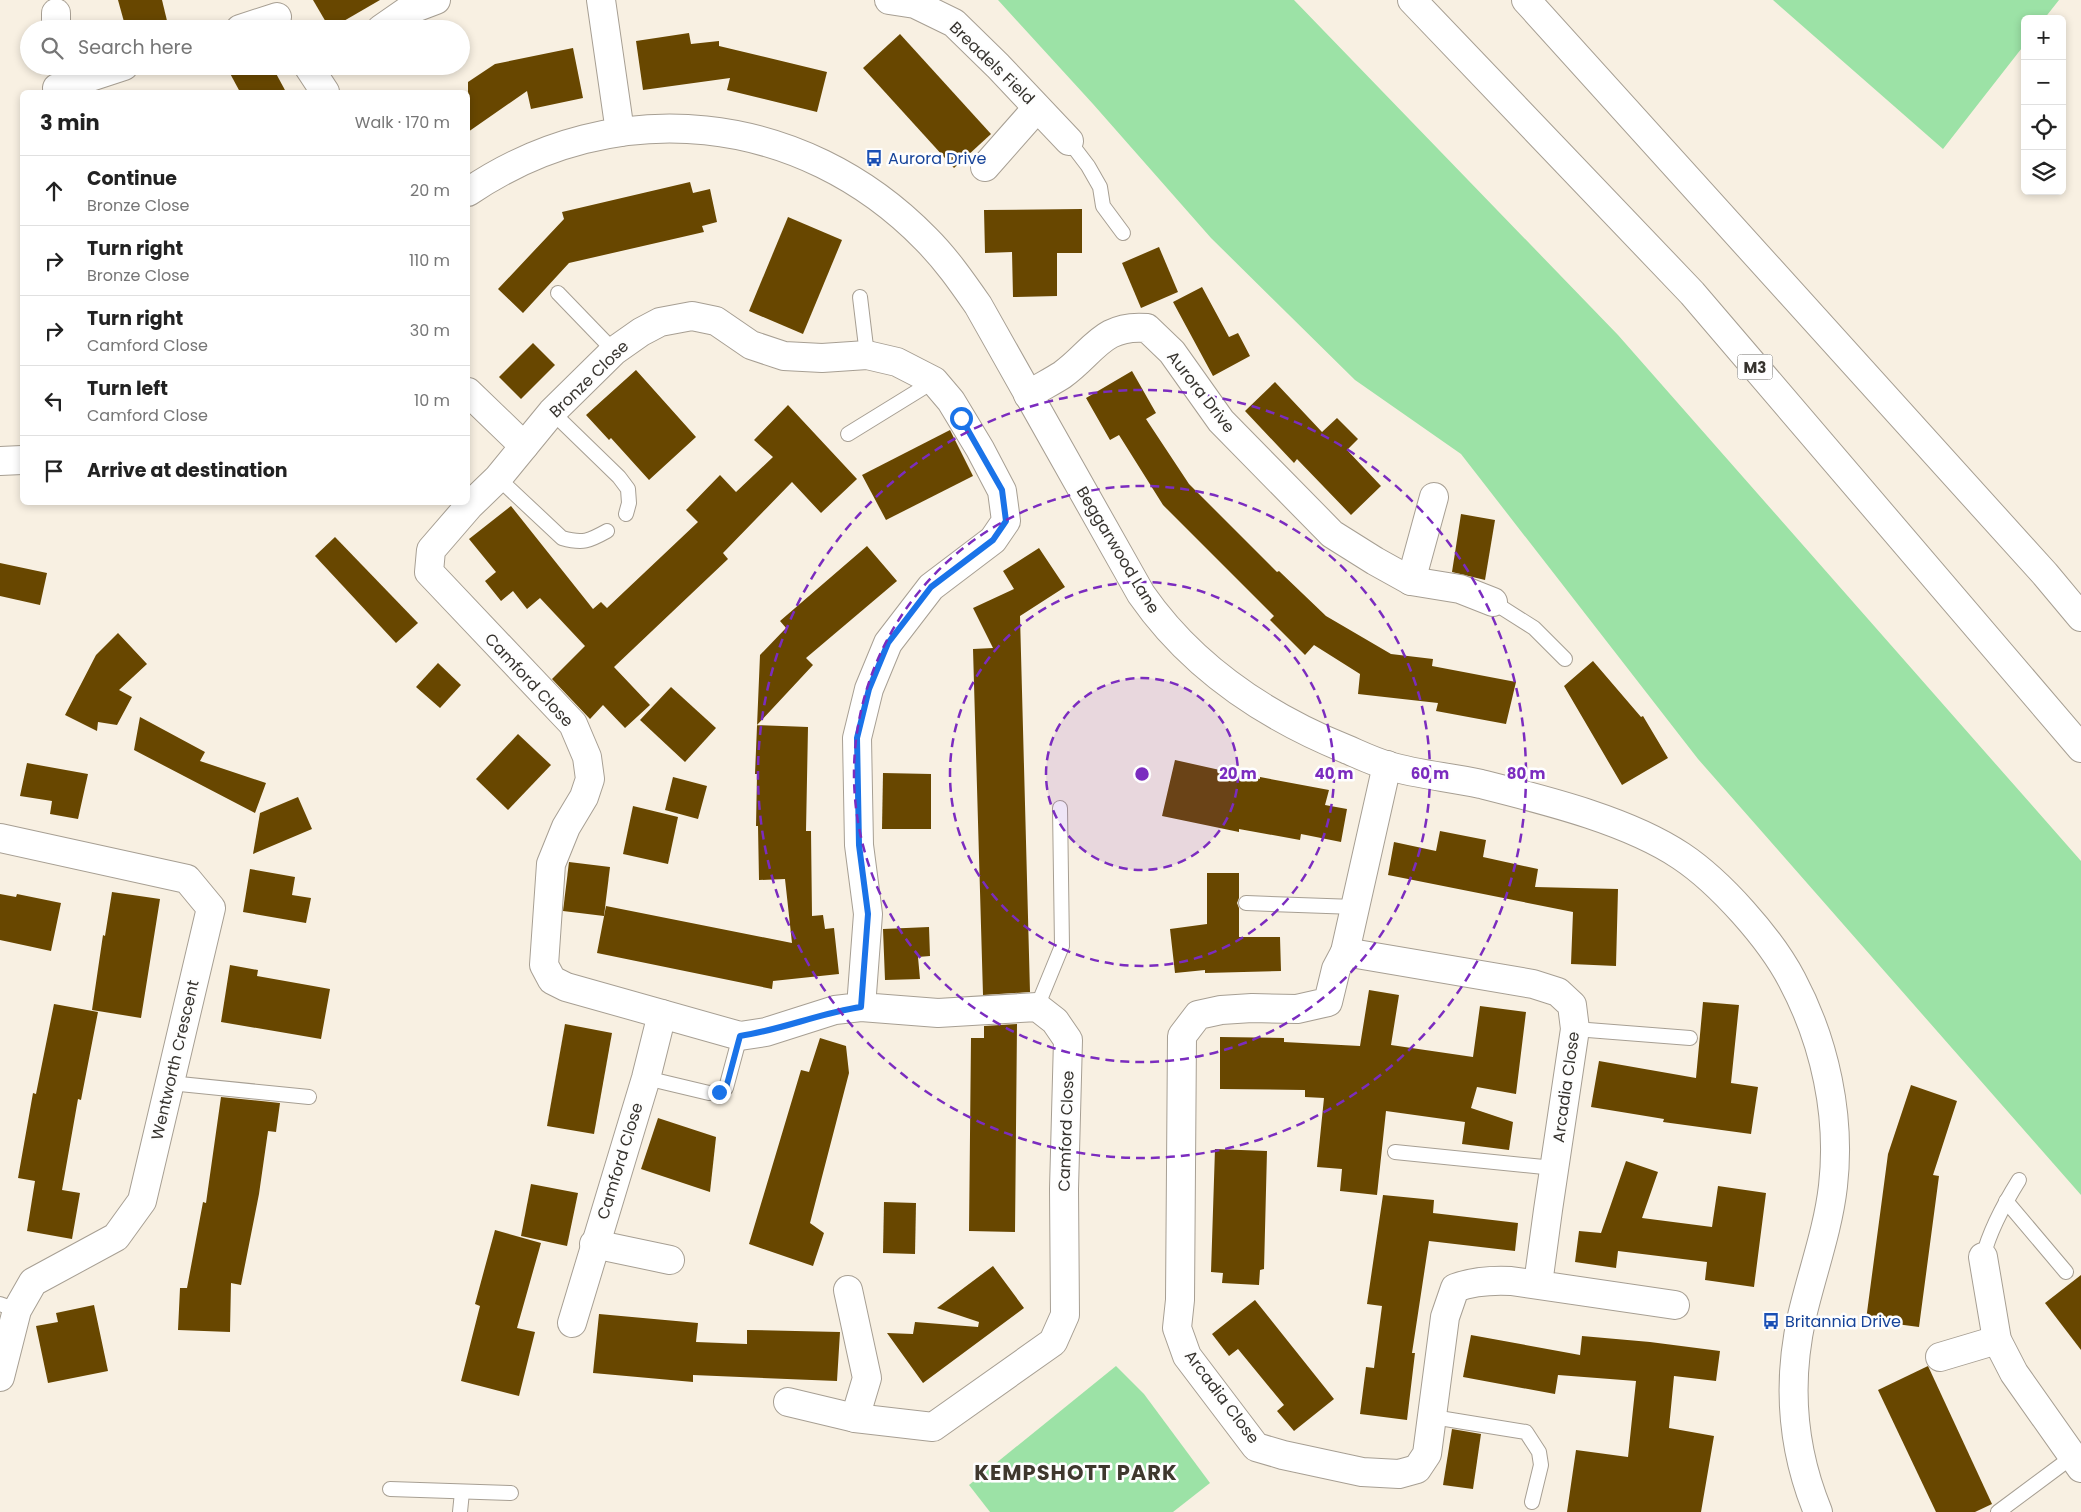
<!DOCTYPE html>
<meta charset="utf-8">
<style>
body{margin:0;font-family:Poppins,sans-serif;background:#f2f2f2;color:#222}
.controls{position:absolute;right:15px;top:15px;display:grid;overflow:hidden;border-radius:8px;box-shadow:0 2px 8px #0003}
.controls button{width:45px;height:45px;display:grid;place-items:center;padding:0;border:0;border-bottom:1px solid #e0e0e0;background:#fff;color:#222;font:25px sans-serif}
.stop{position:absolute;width:15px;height:15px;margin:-11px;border:4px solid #1a73e8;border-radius:50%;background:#fff}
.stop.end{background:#1a73e8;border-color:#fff;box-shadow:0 1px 5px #0008}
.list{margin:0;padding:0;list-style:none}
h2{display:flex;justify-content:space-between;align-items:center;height:65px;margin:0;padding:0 20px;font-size:21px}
h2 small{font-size:16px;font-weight:400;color:#767676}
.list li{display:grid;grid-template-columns:32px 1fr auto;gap:15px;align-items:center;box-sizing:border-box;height:70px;padding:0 20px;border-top:1px solid #e0e0e0}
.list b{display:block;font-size:19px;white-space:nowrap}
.list p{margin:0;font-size:16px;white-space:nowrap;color:#767676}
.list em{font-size:16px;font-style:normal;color:#767676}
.icon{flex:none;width:28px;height:28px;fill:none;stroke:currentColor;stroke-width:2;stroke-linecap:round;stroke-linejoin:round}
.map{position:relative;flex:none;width:2081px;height:1512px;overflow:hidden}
.search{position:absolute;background:#fff;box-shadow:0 2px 8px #0003;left:20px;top:20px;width:450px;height:55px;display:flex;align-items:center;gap:12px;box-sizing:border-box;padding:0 18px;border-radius:28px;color:#767676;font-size:19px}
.panel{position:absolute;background:#fff;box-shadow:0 2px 8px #0003;left:20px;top:90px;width:450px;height:415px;border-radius:8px}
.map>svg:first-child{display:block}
.green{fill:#9ce2a6}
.building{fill:#684700}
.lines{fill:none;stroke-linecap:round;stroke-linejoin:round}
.service-casing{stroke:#a79f93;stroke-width:16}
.minor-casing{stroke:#a79f93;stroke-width:30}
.tertiary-casing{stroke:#a79f93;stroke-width:30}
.motorway-casing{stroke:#a79f93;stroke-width:30}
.service{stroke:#fff;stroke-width:14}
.minor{stroke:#fff;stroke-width:28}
.tertiary{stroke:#fff;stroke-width:28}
.motorway{stroke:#fff;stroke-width:28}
.route{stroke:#1a73e8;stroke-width:6}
.ring{fill:none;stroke:#7b2cbf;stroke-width:2.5;stroke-dasharray:9 6}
.labels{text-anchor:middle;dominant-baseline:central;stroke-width:5;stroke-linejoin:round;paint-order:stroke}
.shield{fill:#fefefe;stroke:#73716d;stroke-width:1}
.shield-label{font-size:15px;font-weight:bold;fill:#37342f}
.street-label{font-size:16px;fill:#37342f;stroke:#fefefe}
.transit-label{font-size:16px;fill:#164399;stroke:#fefefe;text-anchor:start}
.district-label{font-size:21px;font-weight:bold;letter-spacing:1px;fill:#3f382e;stroke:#fefefe}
.centre{fill:#7b2cbf;stroke:#fefefe;stroke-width:2.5}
.ring-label{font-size:15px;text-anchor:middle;font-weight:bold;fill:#7b2cbf;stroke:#fefefe;stroke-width:5;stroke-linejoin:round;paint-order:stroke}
</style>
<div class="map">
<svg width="2081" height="1512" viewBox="0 0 2081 1512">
<rect width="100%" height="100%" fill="#f8f0e2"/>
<g class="green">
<polygon points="998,0 1294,0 1618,335 2081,861 2081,1195 1698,759 1461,454 1355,380 1211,238 1093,104"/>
<polygon points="1773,0 2059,0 2044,19 2025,19 2025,44 1943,149"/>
<polygon points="1116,1366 1144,1394 1210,1483 1173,1512 990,1512 969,1485"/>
</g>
<g class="building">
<polygon points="118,0 162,0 169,29 126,29"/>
<polygon points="313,0 380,0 330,29"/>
<polygon points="689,33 691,44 719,41 719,46 827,72 817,112 727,90 730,78 643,90 636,41"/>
<polygon points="900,34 991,134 954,168 863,68"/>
<polygon points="573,48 583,98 531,109 527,91 468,132 468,82 495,64"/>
<polygon points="226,66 272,66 286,92 240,92"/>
<polygon points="690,182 693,193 710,189 717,222 702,226 704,232 569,263 523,313 498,289 564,219 562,212"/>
<polygon points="1082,209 1082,253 1057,253 1057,296 1013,297 1012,252 985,253 984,210"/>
<polygon points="788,217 842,240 803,334 749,311"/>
<polygon points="1159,247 1178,292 1141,308 1122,263"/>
<polygon points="1202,287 1229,337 1238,333 1250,356 1213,376 1173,302"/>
<polygon points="533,343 555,365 521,399 499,377"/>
<polygon points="636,370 696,437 649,480 611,438 609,440 586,415"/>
<polygon points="1132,371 1156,413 1146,419 1189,484 1277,572 1279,571 1326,616 1391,654 1433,659 1432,666 1516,682 1506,724 1436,711 1438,703 1358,694 1360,674 1314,645 1305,655 1270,620 1274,616 1163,505 1119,435 1110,440 1086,398"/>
<polygon points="1275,382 1322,432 1337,418 1358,439 1347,450 1381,486 1351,515 1297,459 1294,463 1245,411"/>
<polygon points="788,405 857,479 821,513 792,482 723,553 728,559 614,667 650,705 625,728 603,705 590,719 552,679 585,646 540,598 527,609 513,591 501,601 485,581 496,572 469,539 511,506 593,609 601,602 607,608 698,522 686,510 720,475 736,492 773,457 754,440"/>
<polygon points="950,430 973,476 886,520 862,475"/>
<polygon points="1461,514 1495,520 1485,580 1452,572"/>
<polygon points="335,537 418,623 396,643 315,556"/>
<polygon points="867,546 897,581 806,658 813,665 757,725 808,727 806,831 811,831 812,916 823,915 825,929 834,928 839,974 773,981 772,989 597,953 606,906 792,943 785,879 759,880 758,826 756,826 757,774 755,774 760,655 786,628 780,621"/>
<polygon points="1039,548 1065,587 1020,616 1030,992 983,995 973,649 993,648 973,608 1014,589 1003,571"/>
<polygon points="0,563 47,573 40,605 0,596"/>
<polygon points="118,633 147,664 119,690 132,697 117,725 98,722 97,731 65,715 96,655"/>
<polygon points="1593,661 1641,717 1643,716 1668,758 1622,785 1564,686"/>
<polygon points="438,663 461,685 440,708 416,687"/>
<polygon points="671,687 716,728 685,762 640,720"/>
<polygon points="140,717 205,752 200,761 266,783 255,813 134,750"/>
<polygon points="518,734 551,765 508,810 476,779"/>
<polygon points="1175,760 1260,779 1260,777 1329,790 1325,805 1347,809 1341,842 1301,834 1300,840 1239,829 1239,832 1162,816"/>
<polygon points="27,763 88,774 78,819 50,814 52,801 20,796"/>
<polygon points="883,773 931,774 931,829 882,829"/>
<polygon points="673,777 707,786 698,819 665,810"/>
<polygon points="298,797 312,829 253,854 260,813"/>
<polygon points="633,806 678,817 668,864 623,854"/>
<polygon points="1440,831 1486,840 1483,857 1538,869 1535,887 1618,889 1616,966 1571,964 1573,912 1388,875 1394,842 1436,851"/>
<polygon points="569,862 610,867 604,916 563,911"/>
<polygon points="250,869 295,877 292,895 311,898 306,923 243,912"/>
<polygon points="1207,873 1239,873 1239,898 1237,903 1239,908 1239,937 1280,937 1281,971 1205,973 1205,970 1175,973 1170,929 1207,924"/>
<polygon points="112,892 160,899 141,1018 92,1010 103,935 105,936"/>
<polygon points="0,894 16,897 17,894 61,903 51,951 0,940"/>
<polygon points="929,927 930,956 918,957 920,979 885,980 883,929"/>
<polygon points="230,965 258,970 257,976 330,989 321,1039 221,1022"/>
<polygon points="1369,990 1399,995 1391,1045 1473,1057 1480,1006 1526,1012 1516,1094 1477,1087 1471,1108 1513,1122 1509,1150 1462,1144 1465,1122 1386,1111 1377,1195 1340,1191 1342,1169 1317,1167 1324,1098 1305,1097 1305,1090 1220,1089 1220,1037 1284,1038 1284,1042 1360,1046"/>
<polygon points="1703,1002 1739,1005 1731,1083 1758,1087 1751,1134 1663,1122 1664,1119 1591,1107 1599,1061 1696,1078"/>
<polygon points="54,1004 98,1012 81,1100 78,1099 62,1190 80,1193 72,1239 27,1231 35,1181 18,1178 33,1093 36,1094"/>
<polygon points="565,1024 612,1033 594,1134 547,1126"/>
<polygon points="1017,1024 1015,1232 969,1231 971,1038 984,1038 984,1026"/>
<polygon points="820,1038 846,1046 849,1073 810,1223 824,1233 813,1266 749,1244 801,1070 809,1072"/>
<polygon points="1911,1085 1957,1101 1933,1175 1939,1176 1919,1327 1866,1320 1888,1154"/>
<polygon points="221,1097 280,1103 276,1132 268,1131 259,1194 241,1285 231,1283 230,1332 178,1330 180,1288 187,1288 203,1202 206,1203"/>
<polygon points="658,1118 716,1137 710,1192 641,1169"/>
<polygon points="1215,1149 1267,1151 1264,1269 1260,1270 1259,1285 1222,1283 1223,1273 1211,1272"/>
<polygon points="1626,1161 1658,1172 1642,1218 1712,1227 1718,1186 1766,1193 1754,1287 1705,1280 1707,1262 1618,1251 1616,1268 1575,1262 1579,1231 1601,1233"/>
<polygon points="531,1184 578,1193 567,1246 521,1236"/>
<polygon points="1383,1195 1434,1200 1433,1213 1518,1223 1515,1251 1429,1241 1412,1353 1415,1353 1407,1420 1360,1414 1366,1367 1374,1368 1382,1306 1367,1304"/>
<polygon points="884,1202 916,1203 915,1254 883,1253"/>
<polygon points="495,1230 541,1243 517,1328 535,1332 519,1396 461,1381 480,1306 475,1304"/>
<polygon points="993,1266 1024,1308 923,1383 887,1333 913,1334 915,1322 978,1327 979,1322 937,1308"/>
<polygon points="2081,1275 2081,1350 2045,1303"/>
<polygon points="1255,1300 1334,1399 1294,1431 1277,1411 1284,1405 1238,1349 1229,1356 1212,1334"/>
<polygon points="94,1305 108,1371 48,1383 36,1326 58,1322 56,1313"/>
<polygon points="599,1314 698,1323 696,1342 747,1344 747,1330 840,1332 837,1381 693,1375 693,1382 593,1373"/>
<polygon points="1471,1335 1580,1355 1582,1336 1650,1342 1720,1351 1716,1381 1674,1376 1669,1428 1714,1436 1701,1512 1567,1512 1576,1450 1628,1457 1636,1381 1558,1375 1555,1394 1463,1377"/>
<polygon points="1928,1366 1992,1504 1975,1512 1936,1512 1878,1390"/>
<polygon points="1452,1429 1481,1434 1473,1489 1443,1485"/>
</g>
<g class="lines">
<g class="service-casing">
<g id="service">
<polyline points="1069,141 1088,166 1100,187 1103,206 1123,233"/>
<polyline points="558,293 614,351"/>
<polyline points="860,297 867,355"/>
<polyline points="552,412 619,477 628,489 629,503 626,514"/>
<polyline points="848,434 934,381"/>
<path d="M498,478L562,538C583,544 589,541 607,531"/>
<polyline points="1493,602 1534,628 1565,659"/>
<polyline points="1246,903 1355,907"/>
<polyline points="1037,1007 1062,946 1060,808"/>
<polyline points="1575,1029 1690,1038"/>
<polyline points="646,1078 709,1093 719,1092 726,1088 740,1036"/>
<polyline points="170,1083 309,1097"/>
<polyline points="1395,1152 1554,1168"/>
<polyline points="2006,1201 2066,1272"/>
<path d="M1983,1257C1990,1229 2004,1204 2019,1180"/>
<polyline points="0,1304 17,1310"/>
<polyline points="1433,1417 1526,1432 1539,1452 1541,1465 1532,1502"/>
<polyline points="390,1489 511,1493"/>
<polyline points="460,1512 462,1492"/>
<polyline points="1998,1512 2072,1457"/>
</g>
</g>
<g class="minor-casing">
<g id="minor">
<polyline points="601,0 620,132"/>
<polyline points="889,0 915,4 954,23 998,66 1069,141"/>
<polyline points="56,13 56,29"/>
<polyline points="240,29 277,17"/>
<polyline points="381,29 407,11 436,0"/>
<polyline points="308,66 325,92"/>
<polyline points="57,88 124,66"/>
<polyline points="985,167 1037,108"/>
<polyline points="468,392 524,446"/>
<path d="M1028,395C1039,388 1051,382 1062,375C1094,352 1102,324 1147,328L1172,352L1221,421L1332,534L1375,561L1411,581L1460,589L1493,602"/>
<polyline points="1411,581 1434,497"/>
<polyline points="0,838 187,879 211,908 142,1201 116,1237 33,1282 17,1310 0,1377"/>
<polyline points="1345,952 1387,765"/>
<polyline points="594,1244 670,1260"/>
<polyline points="1983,1257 1997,1340 2014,1373 2081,1468"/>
<path d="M1538,1284L1548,1210L1575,1029L1572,1005L1558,992L1533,984L1345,952L1336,969L1328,1002L1297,1009L1252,1008L1221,1010L1198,1015L1182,1036L1180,1300L1177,1328L1187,1356L1256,1447L1283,1455L1362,1472L1399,1474L1417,1469L1427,1454L1445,1317L1455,1288C1474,1281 1491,1280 1511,1281L1675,1305"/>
<polyline points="848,1290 867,1378 855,1418"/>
<polyline points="572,1323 646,1078 662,1014"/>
<polyline points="1940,1357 1997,1340"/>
<polyline points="788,1402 855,1418 933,1427 1053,1342 1065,1315 1064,1189 1068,1040 1055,1021 1037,1007 938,1013 861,1007 835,1010 766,1032 740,1036 566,987 552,980 544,965 551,864 566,827 584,797 590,779 587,757 573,724 429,572 431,550 469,506 498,478 552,412 614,351 641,332 660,322 692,316 716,321 751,345 784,356 822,358 867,355 897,362 934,381 951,401 980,449 1002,491 1006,521 993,540 931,587 888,643 869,689 857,738 859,845 868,914 861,1007"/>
</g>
</g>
<g class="tertiary-casing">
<g id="tertiary">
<path d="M468,192C615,92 802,112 926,239C946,259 962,282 978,305L1141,594C1191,666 1265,716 1346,749C1360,755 1374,762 1389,766C1419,775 1450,777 1481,784C1544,800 1627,820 1681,856C1720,882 1770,938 1792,980C1825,1042 1841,1116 1833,1186C1828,1230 1812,1273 1802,1316C1787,1383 1792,1449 1818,1512"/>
<polyline points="0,461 22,460"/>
</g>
</g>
<g class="motorway-casing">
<g id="motorway">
<polyline points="1412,0 1692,293 2081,748"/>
<polyline points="1526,0 2045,574 2081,617"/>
</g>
</g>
<use href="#service" class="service"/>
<use href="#minor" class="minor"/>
<use href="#tertiary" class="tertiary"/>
<use href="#motorway" class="motorway"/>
</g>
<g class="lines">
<path class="route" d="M719,1092L726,1088L740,1036C781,1030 820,1013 861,1007L868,914L859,845L857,738L869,689L888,643L931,587L993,540L1006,521L1002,490L961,418"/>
</g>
<circle cx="1142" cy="774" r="96" fill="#7b2cbf" fill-opacity=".12"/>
<g class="ring">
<circle cx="1142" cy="774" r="96"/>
<circle cx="1142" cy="774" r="192"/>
<circle cx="1142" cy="774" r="288"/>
<circle cx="1142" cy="774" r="384"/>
</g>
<defs>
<g id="bus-bare" transform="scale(1.35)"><path d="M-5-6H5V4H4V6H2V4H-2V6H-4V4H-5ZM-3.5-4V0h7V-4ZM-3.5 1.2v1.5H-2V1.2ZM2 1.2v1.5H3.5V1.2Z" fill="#1a4fb4" stroke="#fefefe" stroke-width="2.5" paint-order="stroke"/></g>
</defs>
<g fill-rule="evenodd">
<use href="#bus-bare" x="874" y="158"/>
<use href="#bus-bare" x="1771" y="1321"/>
</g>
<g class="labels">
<rect class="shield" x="1737.5" y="354.5" width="35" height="25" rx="4"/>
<g class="shield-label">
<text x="1755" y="367">M3</text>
</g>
<g class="street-label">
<text transform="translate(992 63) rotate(44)">Breadels Field</text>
<text transform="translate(589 379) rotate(-44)">Bronze Close</text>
<text transform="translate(1201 392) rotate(52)">Aurora Drive</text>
<text transform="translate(1118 550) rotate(59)">Beggarwood Lane</text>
<text transform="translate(529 680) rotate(47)">Camford Close</text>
<text transform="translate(175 1060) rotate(-77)">Wentworth Crescent</text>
<text transform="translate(1566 1087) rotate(-82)">Arcadia Close</text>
<text transform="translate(1066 1131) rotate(-88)">Camford Close</text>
<text transform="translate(620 1161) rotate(-73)">Camford Close</text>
<text transform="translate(1222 1397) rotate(53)">Arcadia Close</text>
</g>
<g class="transit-label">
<text x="888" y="158">Aurora Drive</text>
<text x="1785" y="1321">Britannia Drive</text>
</g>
<g class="district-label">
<text x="1076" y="1472">KEMPSHOTT PARK</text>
</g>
</g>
<circle cx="1142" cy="774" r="8" class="centre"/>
<g class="ring-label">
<text x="1238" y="779">20 m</text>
<text x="1334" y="779">40 m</text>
<text x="1430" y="779">60 m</text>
<text x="1526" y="779">80 m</text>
</g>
</svg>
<div class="controls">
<button>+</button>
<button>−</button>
<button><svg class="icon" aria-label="locate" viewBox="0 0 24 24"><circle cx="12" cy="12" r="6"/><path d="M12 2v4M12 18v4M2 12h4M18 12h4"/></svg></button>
<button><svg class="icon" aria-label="layers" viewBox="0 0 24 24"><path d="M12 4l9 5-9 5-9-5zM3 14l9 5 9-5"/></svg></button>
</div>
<div class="stop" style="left:961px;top:418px"></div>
<div class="stop end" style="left:719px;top:1092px"></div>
<div class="search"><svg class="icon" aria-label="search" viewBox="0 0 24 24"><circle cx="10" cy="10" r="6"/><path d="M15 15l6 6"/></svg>Search here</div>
<section class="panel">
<h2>3 min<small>Walk · 170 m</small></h2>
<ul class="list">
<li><svg class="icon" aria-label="ahead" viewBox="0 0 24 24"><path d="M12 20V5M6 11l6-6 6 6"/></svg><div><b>Continue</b><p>Bronze Close</p></div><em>20 m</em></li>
<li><svg class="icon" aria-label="right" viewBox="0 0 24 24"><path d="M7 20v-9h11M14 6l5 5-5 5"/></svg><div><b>Turn right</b><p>Bronze Close</p></div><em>110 m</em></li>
<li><svg class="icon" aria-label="right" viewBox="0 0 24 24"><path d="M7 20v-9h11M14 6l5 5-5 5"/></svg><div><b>Turn right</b><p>Camford Close</p></div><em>30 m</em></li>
<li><svg class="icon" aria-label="left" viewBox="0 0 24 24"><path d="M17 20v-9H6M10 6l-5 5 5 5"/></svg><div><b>Turn left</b><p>Camford Close</p></div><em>10 m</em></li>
<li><svg class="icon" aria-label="arrive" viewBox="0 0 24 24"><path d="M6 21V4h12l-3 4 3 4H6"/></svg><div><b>Arrive at destination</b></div></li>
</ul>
</section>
</div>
